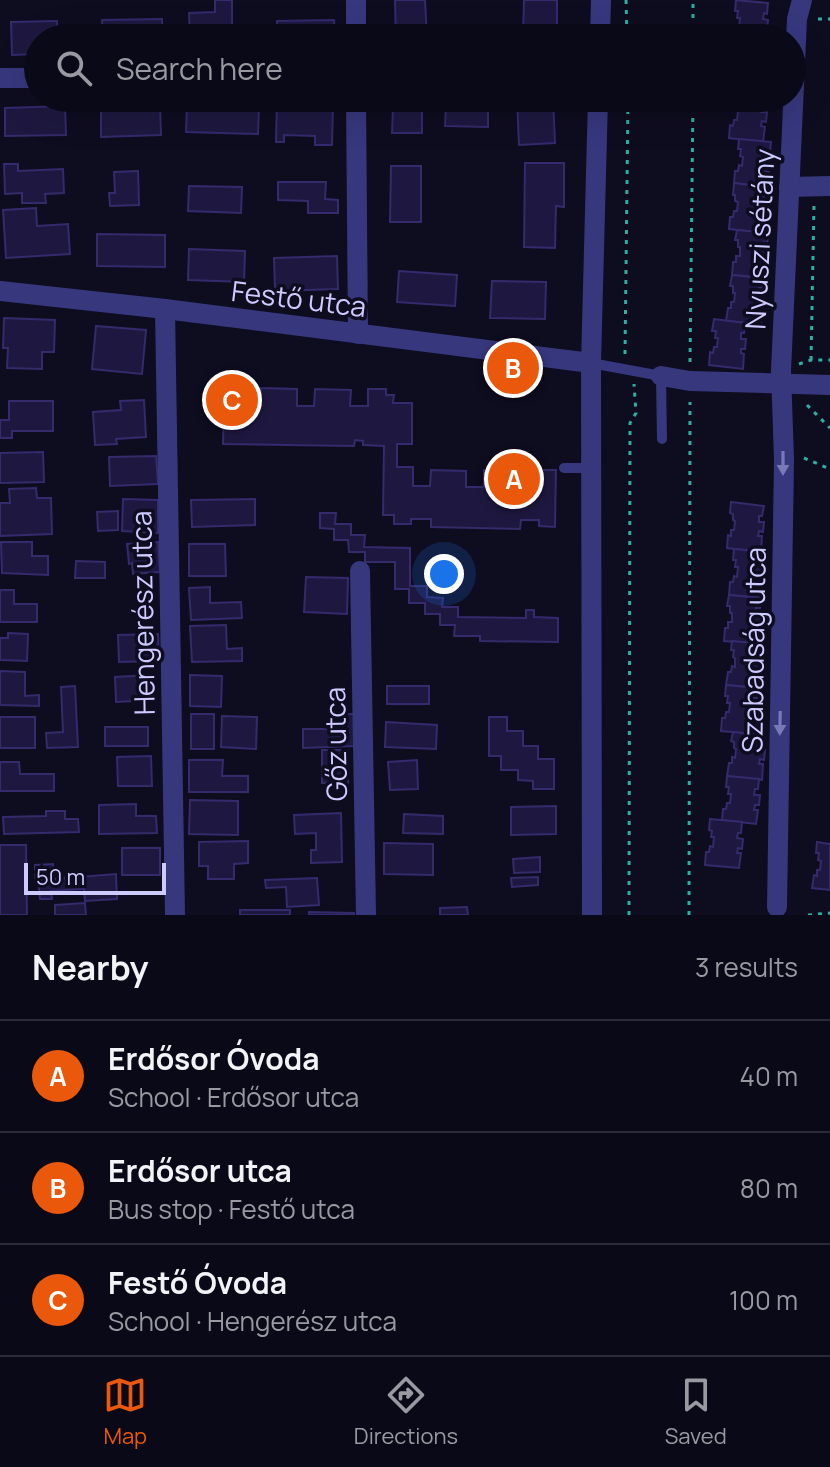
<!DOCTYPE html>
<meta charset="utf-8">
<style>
body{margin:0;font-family:Manrope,sans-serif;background:#131220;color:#f1f3f6}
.scale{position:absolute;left:24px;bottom:20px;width:142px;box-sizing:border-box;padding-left:8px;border:4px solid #cdcaff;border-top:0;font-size:22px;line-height:28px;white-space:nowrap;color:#cdcaff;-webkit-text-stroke:6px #0e0c1f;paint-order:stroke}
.you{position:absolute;left:444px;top:574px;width:28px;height:28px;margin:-20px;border:6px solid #fff;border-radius:50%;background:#1a73e8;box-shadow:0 0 0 12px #1a73e833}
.badge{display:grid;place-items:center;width:52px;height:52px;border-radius:50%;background:#ea580c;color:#fff;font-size:26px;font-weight:700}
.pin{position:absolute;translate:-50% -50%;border:4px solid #fff;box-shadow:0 2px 8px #0006}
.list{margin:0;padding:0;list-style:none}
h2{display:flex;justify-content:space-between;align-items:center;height:104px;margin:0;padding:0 32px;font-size:34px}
h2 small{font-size:26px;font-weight:400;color:#999aa1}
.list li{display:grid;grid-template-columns:52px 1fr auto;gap:24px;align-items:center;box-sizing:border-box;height:112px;padding:0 32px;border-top:2px solid #2a2a36}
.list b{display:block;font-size:30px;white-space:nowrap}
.list p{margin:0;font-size:26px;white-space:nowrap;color:#999aa1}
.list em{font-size:26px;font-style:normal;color:#999aa1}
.icon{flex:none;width:44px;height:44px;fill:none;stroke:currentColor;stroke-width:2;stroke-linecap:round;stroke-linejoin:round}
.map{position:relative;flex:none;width:830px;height:915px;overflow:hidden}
.search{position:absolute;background:#0a0917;box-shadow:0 8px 32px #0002;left:24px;right:24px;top:24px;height:88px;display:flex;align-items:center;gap:20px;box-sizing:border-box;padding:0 28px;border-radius:44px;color:#999aa1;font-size:30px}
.sheet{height:440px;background:#0a0917}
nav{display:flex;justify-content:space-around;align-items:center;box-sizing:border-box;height:112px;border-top:2px solid #2a2a36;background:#0a0917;font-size:22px;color:#999aa1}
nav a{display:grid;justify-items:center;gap:4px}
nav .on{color:#ea580c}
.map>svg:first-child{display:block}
.building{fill:#1e1840;stroke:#342a6c;stroke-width:2}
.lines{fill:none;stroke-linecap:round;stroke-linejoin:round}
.path{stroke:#2cb0a2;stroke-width:3;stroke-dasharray:4 6;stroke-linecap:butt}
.service{stroke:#37377e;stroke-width:10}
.minor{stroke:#37377e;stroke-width:20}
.tertiary{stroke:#37377e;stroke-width:20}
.oneway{fill:#7a79b8}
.labels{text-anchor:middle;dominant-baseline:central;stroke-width:7;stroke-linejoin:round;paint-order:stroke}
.street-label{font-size:28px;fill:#cdcaff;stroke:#0e0c1f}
</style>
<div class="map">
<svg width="830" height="915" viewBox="0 0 830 915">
<rect width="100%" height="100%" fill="#0e0c1f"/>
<g class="building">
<polygon points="215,0 232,0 232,38 190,38 189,13 215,12"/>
<polygon points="395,0 425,0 427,38 396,38"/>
<polygon points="524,0 557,0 557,38 523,38"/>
<polygon points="736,0 768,3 767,14 764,13 763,19 768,20 767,29 763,29 763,34 766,34 766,38 732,38 732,33 735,33 736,27 739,28 740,18 737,18 738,11 735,11"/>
<polygon points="162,19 163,38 103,38 102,20"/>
<polygon points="334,20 335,38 277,38 277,21"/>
<polygon points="57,21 58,38 38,38 38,54 12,55 11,22"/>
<polygon points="517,98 553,98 555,143 519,145"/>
<polygon points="734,98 766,98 765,106 762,106 761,112 767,112 766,122 762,121 761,126 765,127 763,142 729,138 730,125 733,126 734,120 737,120 738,111 735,111 736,104 733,104"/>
<polygon points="277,99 304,100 304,104 333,104 332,145 315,145 315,136 284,135 284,142 276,142"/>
<polygon points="187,104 259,105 258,134 186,132"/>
<polygon points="160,105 161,135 101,137 101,106"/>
<polygon points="65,106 66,135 5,136 5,108"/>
<polygon points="393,107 422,107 422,133 392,133"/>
<polygon points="446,108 488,109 488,127 445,126"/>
<polygon points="739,139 771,142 770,152 767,151 766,157 771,158 771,167 766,167 766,172 769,172 768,187 734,183 735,171 738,171 739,165 742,166 743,157 740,156 741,149 738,149"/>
<polygon points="525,163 564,163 564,207 556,206 555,248 524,247"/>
<polygon points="4,164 18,164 18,171 63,169 64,193 45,194 46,203 22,203 22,193 5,194"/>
<polygon points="391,166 421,166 421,222 390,222"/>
<polygon points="138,171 139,205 110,206 109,193 115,193 114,172"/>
<polygon points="278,182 326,182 325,199 338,200 338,213 308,213 308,201 278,200"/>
<polygon points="734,183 766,187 765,197 761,197 761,203 766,203 765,213 761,212 761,217 764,218 763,233 729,229 730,217 733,217 734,211 737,211 738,202 735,201 735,195 733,195"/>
<polygon points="189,186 242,187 241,213 188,211"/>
<polygon points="36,208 37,226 68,224 70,254 6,258 3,210"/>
<polygon points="737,230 769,233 767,243 764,242 764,248 769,248 768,258 764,258 764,263 767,263 766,278 732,275 733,262 736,262 736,256 740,256 740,247 738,247 738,240 735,240"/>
<polygon points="97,234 165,235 165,267 97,266"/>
<polygon points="189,249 245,251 244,282 188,280"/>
<polygon points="337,256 338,289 275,291 274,258"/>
<polygon points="399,271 457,275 455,306 397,302"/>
<polygon points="732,275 763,278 762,288 759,288 759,294 764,294 763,304 759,304 758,308 762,309 761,324 726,321 728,308 731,308 731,302 734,302 735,293 733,293 733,286 730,286"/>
<polygon points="492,281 546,282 545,319 490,318"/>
<polygon points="4,318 55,320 54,352 42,352 42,369 7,368 8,348 3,348"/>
<polygon points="714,319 746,323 744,333 741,333 741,339 746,339 745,349 741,349 741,353 744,354 743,369 709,365 710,352 713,353 714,347 717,347 718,338 715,338 716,331 712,331"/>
<polygon points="96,326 146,330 142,374 92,369"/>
<polygon points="261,388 297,389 297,406 314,406 315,389 351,390 350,406 368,406 368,389 386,389 386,395 394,395 393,403 412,403 412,444 397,444 397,467 413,467 413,486 430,486 431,470 466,471 466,487 484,487 484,470 521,471 521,488 538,488 538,470 556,470 555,527 539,526 539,520 521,520 520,529 431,527 431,519 411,519 411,524 394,524 394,515 383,515 384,446 363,445 363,441 355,440 354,446 223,444 224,389 242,390 242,407 261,408"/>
<polygon points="144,400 146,437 116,439 117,444 95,445 93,412 121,410 120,401"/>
<polygon points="9,401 53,401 53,431 12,431 12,438 0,438 0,420 9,420"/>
<polygon points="43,452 44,482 0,483 0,453"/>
<polygon points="156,456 158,484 110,486 109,457"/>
<polygon points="36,488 37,498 51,498 52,534 0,536 0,503 10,503 9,489"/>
<polygon points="123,499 158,500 158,533 122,531"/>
<polygon points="255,499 255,525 192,527 191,500"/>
<polygon points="731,502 764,506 762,516 759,516 759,522 764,522 763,532 759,531 758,536 762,536 761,552 727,548 728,535 731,536 731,530 734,530 735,521 733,520 733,514 730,513"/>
<polygon points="118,511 118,530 98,531 97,512"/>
<polygon points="320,513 336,513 335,524 351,524 351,535 365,535 364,547 410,548 410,586 427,586 427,597 443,598 442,607 458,607 458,617 526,618 526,610 534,610 534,617 558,618 558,642 480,641 480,636 454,636 455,625 440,625 440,614 425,614 425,603 409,603 409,589 395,589 395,562 365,562 365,552 349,552 348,540 334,540 334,529 320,528"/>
<polygon points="1,542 32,542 32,556 48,556 48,575 2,573"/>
<polygon points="158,542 160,572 133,574 132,563 129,564 127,544"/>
<polygon points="189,544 225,544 226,576 189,576"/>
<polygon points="734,549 766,552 765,563 762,562 761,568 767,569 765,578 761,578 761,583 765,583 763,598 729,595 730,582 733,582 734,576 737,577 738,567 735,567 736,560 733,560"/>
<polygon points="76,561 105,562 105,578 75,578"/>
<polygon points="306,577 348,578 347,614 304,612"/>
<polygon points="210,587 210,603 241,602 242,618 191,620 189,588"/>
<polygon points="0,590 14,590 14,604 37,604 37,622 0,622"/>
<polygon points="729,595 761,598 760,608 756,608 756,614 761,614 760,624 756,624 755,629 759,629 758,644 724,641 725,628 728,628 728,622 732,622 732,613 730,613 730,606 727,606"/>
<polygon points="226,625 227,649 242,648 242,661 192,662 190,626"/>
<polygon points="8,633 28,634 27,661 0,660 0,638 8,638"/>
<polygon points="158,634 159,661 119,662 118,635"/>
<polygon points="732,641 764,644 763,653 759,652 759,658 764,659 763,669 759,668 759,673 762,673 761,688 726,685 728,672 731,672 732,666 735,667 735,658 733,657 734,650 731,650"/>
<polygon points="0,671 25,672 25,696 39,695 39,706 0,705"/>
<polygon points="150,675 151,700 116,702 115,677"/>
<polygon points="190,675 222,676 221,707 190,706"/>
<polygon points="726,685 758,688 757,699 754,698 754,704 759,705 758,714 754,714 753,719 757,719 755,734 721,731 722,718 725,718 726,712 729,712 730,703 727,703 728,696 725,696"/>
<polygon points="75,686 78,747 47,748 46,733 63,732 61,687"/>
<rect x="387" y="686" width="42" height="18"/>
<rect x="191" y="714" width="23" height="35"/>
<polygon points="329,714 354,714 354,746 303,748 303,729 330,729"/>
<polygon points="222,716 257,717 256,749 221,747"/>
<rect x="0" y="717" width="35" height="31"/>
<polygon points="489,717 507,717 507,731 523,731 523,746 538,746 538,759 554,759 554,789 533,789 533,781 518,780 518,770 501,770 501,756 489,756"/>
<polygon points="386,722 437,725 436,749 385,747"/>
<rect x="105" y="727" width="43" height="19"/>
<polygon points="733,732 765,735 763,744 760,744 760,749 765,750 764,760 760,759 759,764 763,764 762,780 727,776 729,763 732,763 732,757 735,758 736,749 734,748 734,742 731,741"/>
<rect x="322" y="750" width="26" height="33"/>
<polygon points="151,756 152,786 118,786 117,757"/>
<polygon points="189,760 223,760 222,776 248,776 248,792 189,792"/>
<polygon points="417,760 418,789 390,790 388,762"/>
<polygon points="0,762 19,762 20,774 54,774 54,791 0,791"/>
<polygon points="727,776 759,779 758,789 755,789 754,795 760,795 759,805 755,805 754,810 758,810 756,824 722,820 723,809 726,809 727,803 730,803 731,794 728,794 729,787 726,787"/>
<polygon points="190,800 238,801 238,835 189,834"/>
<polygon points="136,804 136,816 156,816 157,833 99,834 99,805"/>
<polygon points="556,806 556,834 511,835 511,807"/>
<polygon points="46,811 65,811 65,819 78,819 79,832 4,834 3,817 46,816"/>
<polygon points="341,813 342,862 311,863 311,850 316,850 316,833 295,834 294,815"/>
<polygon points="404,814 443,816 443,834 403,833"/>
<polygon points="710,819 742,822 741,833 738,833 737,838 743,839 742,849 738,848 737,853 741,853 739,868 705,865 706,852 709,852 710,846 713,847 714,837 711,837 712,831 709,830"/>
<polygon points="248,841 248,863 234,864 234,879 208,879 208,866 199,866 199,842"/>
<polygon points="817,842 830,844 830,890 812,888 814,875 817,876 817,870 820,870 821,861 818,860 819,853 816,853"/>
<polygon points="384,843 433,844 433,875 384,874"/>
<polygon points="0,845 26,845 27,915 0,915"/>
<rect x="122" y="848" width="38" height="27"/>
<polygon points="540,857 540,872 514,873 513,859"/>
<polygon points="53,864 54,879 116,874 117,899 85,901 84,889 51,891 52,899 40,899 38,878 35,878 35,865"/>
<polygon points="538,877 538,885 512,887 511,878"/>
<polygon points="317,878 319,905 287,907 286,887 266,888 265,880"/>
<polygon points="85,903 86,915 55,915 55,905"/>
<polygon points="467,907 468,915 440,915 440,908"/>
<rect x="240" y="910" width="50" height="5"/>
<polygon points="309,912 354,913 354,915 309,915"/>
</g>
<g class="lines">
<g class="path">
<polyline points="626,0 627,38"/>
<polyline points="818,19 830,19"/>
<polyline points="693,38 693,0"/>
<polyline points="625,354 628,98"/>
<polyline points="811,360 814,204"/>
<polyline points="690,362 693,98"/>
<polyline points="799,364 811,360 830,360"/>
<polyline points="807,405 830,428"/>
<polyline points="804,458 830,469"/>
<polyline points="629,915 630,423 636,413 634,384"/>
<polyline points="689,915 690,402"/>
<polyline points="808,915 830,913"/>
</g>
<g class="service">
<polyline points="591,363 661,376 662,439"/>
<polyline points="564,468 591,468"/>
</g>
<g class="minor">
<polyline points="356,0 356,38"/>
<polyline points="0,78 38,78"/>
<polyline points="356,98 358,334"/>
<polyline points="789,187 830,186"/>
<polyline points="165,309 175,915"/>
<polyline points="661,376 690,381 830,385"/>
<polyline points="360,571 366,915"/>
<polyline points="777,907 784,460 781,371 797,19 802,0"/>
</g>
<g class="tertiary">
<polyline points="600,38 601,0"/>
<polyline points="0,291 165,309 591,363"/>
<polyline points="592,915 591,363 598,98"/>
</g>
</g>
<defs><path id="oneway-solid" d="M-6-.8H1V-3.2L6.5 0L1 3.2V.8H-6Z" transform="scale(2)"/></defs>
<g class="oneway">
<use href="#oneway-solid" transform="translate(783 463) rotate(90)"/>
<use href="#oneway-solid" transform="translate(780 723) rotate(91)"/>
</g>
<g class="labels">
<g class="street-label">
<text transform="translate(759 239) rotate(-87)">Nyuszi sétány</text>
<text transform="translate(299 298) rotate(7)">Festő utca</text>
<text transform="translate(142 613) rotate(-91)">Hengerész utca</text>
<text transform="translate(753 650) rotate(-89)">Szabadság utca</text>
<text transform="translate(335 744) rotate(-91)">Gőz utca</text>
</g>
</g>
</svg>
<div class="scale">50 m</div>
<div class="you"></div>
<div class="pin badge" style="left:514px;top:479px">A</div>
<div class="pin badge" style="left:513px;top:368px">B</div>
<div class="pin badge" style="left:232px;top:400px">C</div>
<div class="search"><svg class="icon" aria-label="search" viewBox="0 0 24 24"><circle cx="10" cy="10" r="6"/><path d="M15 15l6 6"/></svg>Search here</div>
</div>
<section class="sheet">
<h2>Nearby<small>3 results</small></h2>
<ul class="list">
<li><span class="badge">A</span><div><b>Erdősor Óvoda</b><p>School · Erdősor utca</p></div><em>40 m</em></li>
<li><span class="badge">B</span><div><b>Erdősor utca</b><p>Bus stop · Festő utca</p></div><em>80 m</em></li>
<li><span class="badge">C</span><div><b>Festő Óvoda</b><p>School · Hengerész utca</p></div><em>100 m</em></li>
</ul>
</section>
<nav>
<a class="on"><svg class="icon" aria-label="map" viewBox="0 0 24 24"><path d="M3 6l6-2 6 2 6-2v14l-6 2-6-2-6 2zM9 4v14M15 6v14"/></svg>Map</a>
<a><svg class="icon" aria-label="directions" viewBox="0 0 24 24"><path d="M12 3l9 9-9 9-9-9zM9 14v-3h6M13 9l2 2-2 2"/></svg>Directions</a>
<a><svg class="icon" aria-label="saved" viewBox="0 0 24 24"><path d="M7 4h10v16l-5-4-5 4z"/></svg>Saved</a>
</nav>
